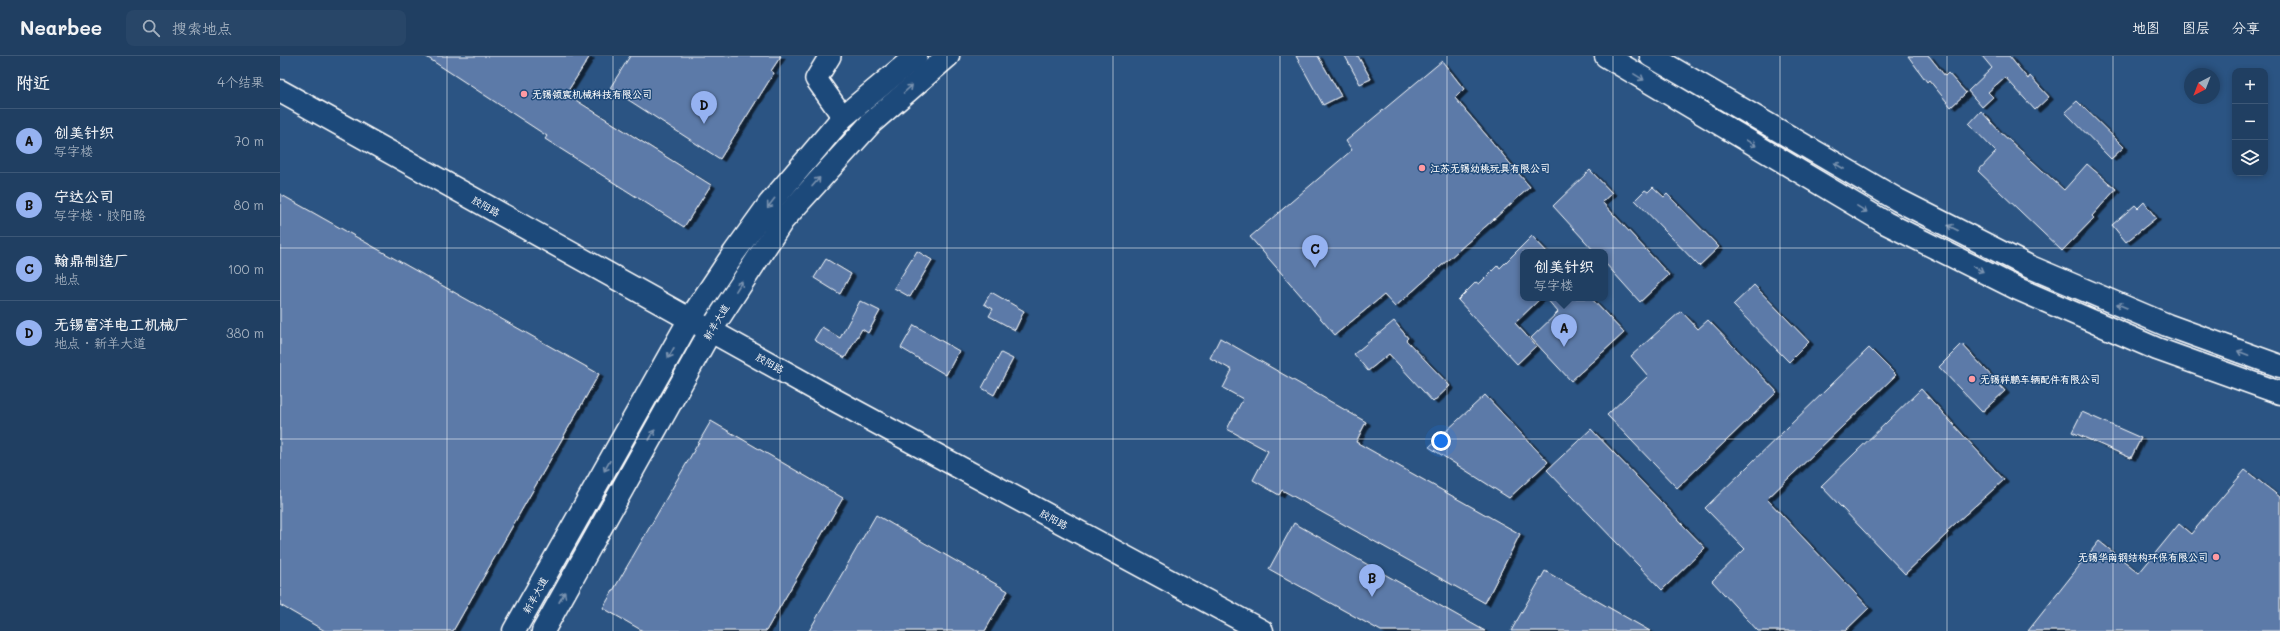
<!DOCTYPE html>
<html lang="zh">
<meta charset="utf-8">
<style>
body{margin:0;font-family:Mali,"LXGW WenKai TC",sans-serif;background:#284668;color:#f1f3f6}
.controls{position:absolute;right:12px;top:12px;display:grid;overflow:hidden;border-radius:8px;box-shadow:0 2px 6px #0003}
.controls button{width:36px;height:36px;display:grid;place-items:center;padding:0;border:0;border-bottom:1px solid #3d5877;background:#203f62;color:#f1f3f6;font:20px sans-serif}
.compass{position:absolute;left:1904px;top:12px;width:36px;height:36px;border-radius:50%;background:#203f62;box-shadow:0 2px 6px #0003;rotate:222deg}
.you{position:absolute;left:1161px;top:385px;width:14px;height:14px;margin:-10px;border:3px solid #fff;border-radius:50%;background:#1a73e8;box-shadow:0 0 0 6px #1a73e833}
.badge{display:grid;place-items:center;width:26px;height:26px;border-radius:50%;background:#95b2f1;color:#111;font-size:13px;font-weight:700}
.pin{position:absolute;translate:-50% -33px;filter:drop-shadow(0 1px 2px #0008)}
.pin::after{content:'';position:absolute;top:21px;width:14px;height:12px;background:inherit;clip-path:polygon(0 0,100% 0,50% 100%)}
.popup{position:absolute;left:1240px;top:193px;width:88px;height:52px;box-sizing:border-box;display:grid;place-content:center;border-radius:8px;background:#203f62;filter:drop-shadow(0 1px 3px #0005);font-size:13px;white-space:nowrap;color:#a2afbe}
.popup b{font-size:15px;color:#f1f3f6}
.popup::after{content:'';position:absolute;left:50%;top:100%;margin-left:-8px;border:8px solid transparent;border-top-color:#203f62}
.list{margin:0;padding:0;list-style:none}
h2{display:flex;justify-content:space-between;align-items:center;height:52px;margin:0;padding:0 16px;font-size:17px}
h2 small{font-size:13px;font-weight:400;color:#a2afbe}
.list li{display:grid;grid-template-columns:26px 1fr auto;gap:12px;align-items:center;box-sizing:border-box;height:64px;padding:0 16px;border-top:1px solid #3d5877}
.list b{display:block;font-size:15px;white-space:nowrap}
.list p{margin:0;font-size:13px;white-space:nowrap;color:#a2afbe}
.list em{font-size:13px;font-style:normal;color:#a2afbe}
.icon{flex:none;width:22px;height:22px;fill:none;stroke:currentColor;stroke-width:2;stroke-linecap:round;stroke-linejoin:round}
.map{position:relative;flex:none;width:2000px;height:575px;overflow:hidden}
header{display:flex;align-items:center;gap:24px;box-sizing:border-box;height:56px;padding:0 20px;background:#203f62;border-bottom:1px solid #3d5877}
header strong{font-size:19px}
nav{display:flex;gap:22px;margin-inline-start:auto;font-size:14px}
.search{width:280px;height:36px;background:#284668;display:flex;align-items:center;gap:10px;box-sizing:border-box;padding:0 14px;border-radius:8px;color:#a2afbe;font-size:15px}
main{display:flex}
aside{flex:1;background:#203f62}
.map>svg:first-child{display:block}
.building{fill:#5c7aa8;stroke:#fff;filter:url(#shadow)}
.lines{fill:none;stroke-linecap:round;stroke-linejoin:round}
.tertiary-casing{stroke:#fff;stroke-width:24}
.secondary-casing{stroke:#fff;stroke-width:25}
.primary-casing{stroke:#fff;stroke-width:25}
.tertiary{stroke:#1f4a7a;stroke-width:21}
.secondary{stroke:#1f4a7a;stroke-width:22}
.primary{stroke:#1f4a7a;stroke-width:22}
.oneway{stroke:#7992af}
.grid{fill:none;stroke:#fff;stroke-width:1;stroke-opacity:0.55}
.poi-dot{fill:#ff9aa2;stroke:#1f4a7a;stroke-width:1.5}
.labels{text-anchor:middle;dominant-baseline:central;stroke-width:3;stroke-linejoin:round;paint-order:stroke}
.poi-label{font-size:10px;font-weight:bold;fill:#fff;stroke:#1f4a7a;text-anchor:start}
.street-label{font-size:10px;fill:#fff;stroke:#1f4a7a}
</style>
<header>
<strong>Nearbee</strong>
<div class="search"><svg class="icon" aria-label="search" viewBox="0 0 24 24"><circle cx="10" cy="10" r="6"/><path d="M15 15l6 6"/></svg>搜索地点</div>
<nav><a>地图</a><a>图层</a><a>分享</a></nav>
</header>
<main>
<aside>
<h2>附近<small>4个结果</small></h2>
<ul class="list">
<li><span class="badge">A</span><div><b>创美针织</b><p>写字楼</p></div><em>70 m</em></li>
<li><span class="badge">B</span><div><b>宁达公司</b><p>写字楼 · 胶阳路</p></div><em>80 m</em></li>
<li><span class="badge">C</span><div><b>翰鼎制造厂</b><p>地点</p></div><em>100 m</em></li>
<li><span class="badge">D</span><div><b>无锡富洋电工机械厂</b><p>地点 · 新羊大道</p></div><em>380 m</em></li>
</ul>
</aside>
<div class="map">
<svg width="2000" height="575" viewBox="0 0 2000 575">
<defs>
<filter id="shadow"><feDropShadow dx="4.5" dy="2.5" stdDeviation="0" flood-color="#0009"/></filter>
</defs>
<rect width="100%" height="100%" fill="#2b5483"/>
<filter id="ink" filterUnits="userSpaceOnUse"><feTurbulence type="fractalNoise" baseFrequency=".025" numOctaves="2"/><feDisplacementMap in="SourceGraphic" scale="8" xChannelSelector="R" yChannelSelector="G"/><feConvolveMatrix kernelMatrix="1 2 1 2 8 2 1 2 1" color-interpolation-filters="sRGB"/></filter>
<g filter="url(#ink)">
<g class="building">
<polygon points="145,0 310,0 286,38 431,129 404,171 265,83 267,80"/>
<polygon points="350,0 501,0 491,15 494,17 440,103 330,32"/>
<polygon points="1016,0 1038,0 1061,40 1043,49"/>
<polygon points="1065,0 1078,0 1091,23 1080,28"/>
<polygon points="1628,0 1649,0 1665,20 1668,17 1686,37 1671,51 1649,24 1647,26"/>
<polygon points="1702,0 1729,0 1748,23 1750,20 1769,41 1755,54 1725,21 1708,36 1713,41 1702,51 1688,35 1712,12"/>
<polygon points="1162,5 1184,33 1175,42 1250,131 1115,251 1104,239 1055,279 970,181 1072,94 1066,85"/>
<polygon points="1797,45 1844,91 1831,103 1785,56"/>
<polygon points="1701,55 1720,76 1784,134 1807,108 1836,133 1812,160 1814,162 1782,195 1698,115 1716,96 1689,68"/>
<polygon points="1310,114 1332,137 1322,146 1389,219 1360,246 1325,207 1325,196 1315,196 1273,150"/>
<polygon points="1373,131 1384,141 1387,138 1439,191 1419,210 1355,144 1365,134 1368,136"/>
<polygon points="0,138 319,318 173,575 45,575 0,549"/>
<polygon points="1864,146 1876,162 1846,186 1832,169 1855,149 1858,152"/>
<polygon points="1252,180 1267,196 1243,196 1243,242 1261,242 1235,267 1256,290 1237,308 1178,244 1196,226 1199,228 1218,209 1220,212"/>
<polygon points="637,195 652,204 630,241 614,232"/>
<polygon points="546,203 571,218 560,238 534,222"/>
<polygon points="1474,229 1529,286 1509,306 1453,249"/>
<polygon points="711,236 744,255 735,274 709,260 713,253 704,248"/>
<polygon points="1266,242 1311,242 1344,277 1291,325 1251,282 1278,256"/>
<polygon points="580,245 600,255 588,277 582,273 565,302 534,284 542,271 560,282"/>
<polygon points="1401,255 1418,273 1428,264 1497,336 1397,432 1327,359 1368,320 1351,300"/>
<polygon points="1114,265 1128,282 1126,284 1170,330 1153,346 1109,298 1088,315 1074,298"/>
<polygon points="634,269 679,295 666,319 621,292"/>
<polygon points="940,282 1086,366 1076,386 1240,478 1205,547 1002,434 999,439 973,424 988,395 947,373 963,343 943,332 952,314 930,302"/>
<polygon points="1682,288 1725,335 1702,356 1659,311"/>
<polygon points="1589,292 1616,319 1487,443 1589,552 1565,575 1478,575 1432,525 1465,493 1425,452"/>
<polygon points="721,297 733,303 714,339 702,332"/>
<polygon points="1641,333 1724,424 1667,475 1668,477 1625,518 1541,430"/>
<polygon points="1205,339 1268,406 1229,442 1149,391"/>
<polygon points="1802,356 1861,382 1851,402 1792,376"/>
<polygon points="431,365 563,442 486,575 363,575 323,552"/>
<polygon points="1311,373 1425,492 1382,534 1267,414"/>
<polygon points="1965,414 2000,441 2000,575 1748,575 1819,485 1859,517 1899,468 1911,478"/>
<polygon points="596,459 728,535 705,575 529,575"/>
<polygon points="1014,467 1205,575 1101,575 989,513"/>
<polygon points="1265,515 1370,575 1231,575"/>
</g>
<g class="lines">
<g class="tertiary-casing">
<polyline id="tertiary" points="550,0 536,23 563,61"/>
</g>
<g class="secondary-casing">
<g id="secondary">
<polyline points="0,35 553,343 982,575"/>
<polyline points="234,575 410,263 454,197 490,147 563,61 636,0"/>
<polyline points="263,575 431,274 503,164 591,67 668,0"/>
</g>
</g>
<g class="primary-casing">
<g id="primary">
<polyline points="1326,0 1606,167 1738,233 1877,293 2000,337"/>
<polyline points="1371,0 1618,144 1748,210 1887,269 2000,310"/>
</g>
</g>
<use href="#tertiary" class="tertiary"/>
<use href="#secondary" class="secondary"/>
<use href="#primary" class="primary"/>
</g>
<defs><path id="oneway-shaft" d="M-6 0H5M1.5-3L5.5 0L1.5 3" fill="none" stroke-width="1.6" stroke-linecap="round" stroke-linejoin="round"/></defs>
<g class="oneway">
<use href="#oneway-shaft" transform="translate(1359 21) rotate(31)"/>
<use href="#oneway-shaft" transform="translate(628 33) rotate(-42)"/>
<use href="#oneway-shaft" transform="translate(1471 87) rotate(31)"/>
<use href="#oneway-shaft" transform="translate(1559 110) rotate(-150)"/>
<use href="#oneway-shaft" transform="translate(536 126) rotate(-49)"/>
<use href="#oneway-shaft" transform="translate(491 147) rotate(128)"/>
<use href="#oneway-shaft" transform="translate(1582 153) rotate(31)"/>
<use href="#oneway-shaft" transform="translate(1673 172) rotate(-153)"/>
<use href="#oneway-shaft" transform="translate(1698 213) rotate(27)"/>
<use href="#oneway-shaft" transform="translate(459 230) rotate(-58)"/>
<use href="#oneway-shaft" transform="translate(1842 250) rotate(-157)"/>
<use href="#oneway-shaft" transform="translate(391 297) rotate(119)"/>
<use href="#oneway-shaft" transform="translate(1963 297) rotate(-159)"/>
<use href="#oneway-shaft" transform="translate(372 379) rotate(-61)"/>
<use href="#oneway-shaft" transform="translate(327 410) rotate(119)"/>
<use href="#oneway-shaft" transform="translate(282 541) rotate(-61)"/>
</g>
</g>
<path class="grid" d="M167,0V575M333,0V575M500,0V575M667,0V575M833,0V575M1000,0V575M1167,0V575M1333,0V575M1500,0V575M1667,0V575M1833,0V575M0,192H2000M0,383H2000"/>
<g class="poi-dot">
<circle cx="244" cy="38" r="4"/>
<circle cx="1142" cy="112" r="4"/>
<circle cx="1692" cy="323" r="4"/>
<circle cx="1936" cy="501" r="4"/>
</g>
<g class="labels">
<g class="poi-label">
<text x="252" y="38">无锡领宸机械科技有限公司</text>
<text x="1150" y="112">江苏无锡幼桃玩具有限公司</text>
<text x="1700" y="323">无锡祥鹏车辆配件有限公司</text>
<text x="1928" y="501" text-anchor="end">无锡华南钢结构环保有限公司</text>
</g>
<g class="street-label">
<text transform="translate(206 150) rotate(29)">胶阳路</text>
<text transform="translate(436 266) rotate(-59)">新羊大道</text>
<text transform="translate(490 307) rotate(29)">胶阳路</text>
<text transform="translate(774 463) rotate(28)">胶阳路</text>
<text transform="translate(255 539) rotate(-61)">新羊大道</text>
</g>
</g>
</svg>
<div class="controls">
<button>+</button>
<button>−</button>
<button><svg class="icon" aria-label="layers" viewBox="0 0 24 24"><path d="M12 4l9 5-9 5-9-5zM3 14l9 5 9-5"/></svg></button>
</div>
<svg class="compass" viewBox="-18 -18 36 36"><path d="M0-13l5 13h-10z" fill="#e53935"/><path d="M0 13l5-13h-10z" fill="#a2afbe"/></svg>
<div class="you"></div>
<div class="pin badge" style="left:1284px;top:291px">A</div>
<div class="popup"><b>创美针织</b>写字楼</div>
<div class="pin badge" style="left:1092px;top:541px">B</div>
<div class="pin badge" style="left:1035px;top:212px">C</div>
<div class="pin badge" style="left:424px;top:68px">D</div>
</div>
</main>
